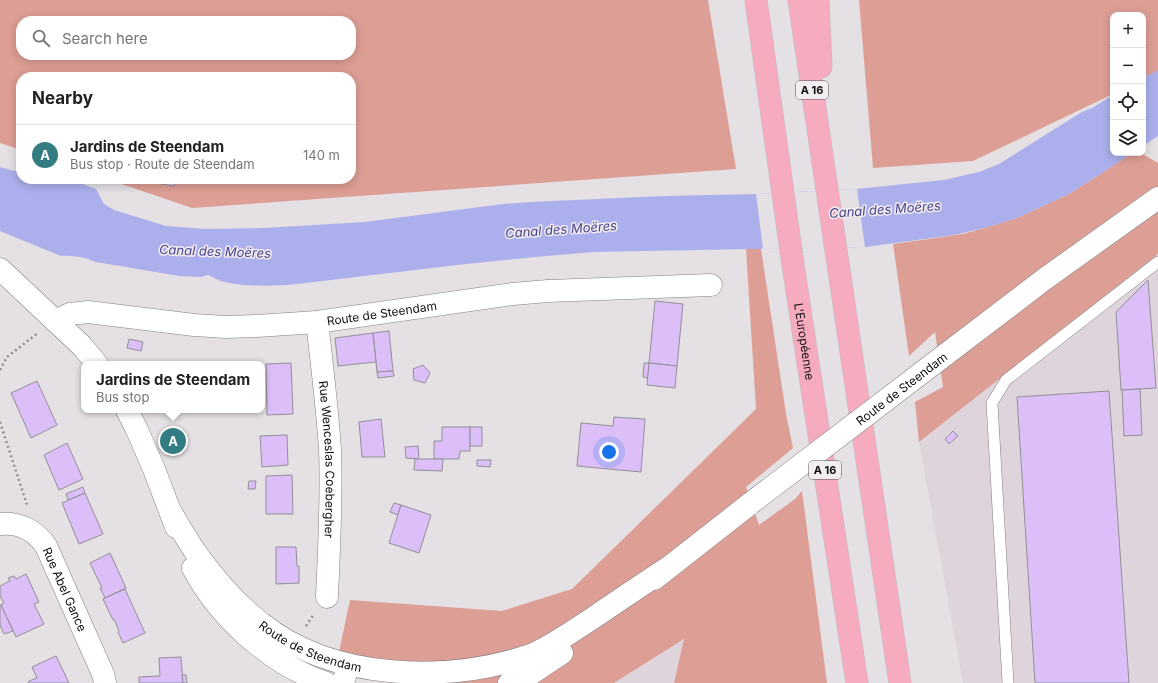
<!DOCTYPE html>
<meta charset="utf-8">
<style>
body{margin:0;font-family:Inter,sans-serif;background:#f6f6f6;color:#202124}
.controls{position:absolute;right:12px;top:12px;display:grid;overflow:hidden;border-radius:8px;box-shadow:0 2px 10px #0003}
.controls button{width:36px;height:36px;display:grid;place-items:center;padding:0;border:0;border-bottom:1px solid #e0e0e0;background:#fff;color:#202124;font:20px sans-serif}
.you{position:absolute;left:609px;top:452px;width:14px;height:14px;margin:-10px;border:3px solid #fff;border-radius:50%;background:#1a73e8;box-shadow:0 0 0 6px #1a73e833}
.badge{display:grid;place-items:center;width:26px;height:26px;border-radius:50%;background:#337c81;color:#fff;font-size:13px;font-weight:700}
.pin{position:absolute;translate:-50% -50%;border:2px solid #fff;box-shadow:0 1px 4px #0006}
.popup{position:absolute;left:81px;top:361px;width:184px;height:52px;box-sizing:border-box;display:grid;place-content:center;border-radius:8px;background:#fff;filter:drop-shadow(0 1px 3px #0005);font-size:13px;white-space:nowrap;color:#757577}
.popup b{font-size:15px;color:#202124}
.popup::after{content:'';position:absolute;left:50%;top:100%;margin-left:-8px;border:8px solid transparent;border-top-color:#fff}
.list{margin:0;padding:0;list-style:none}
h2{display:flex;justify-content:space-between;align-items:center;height:52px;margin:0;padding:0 16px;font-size:17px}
h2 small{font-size:13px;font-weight:400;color:#757577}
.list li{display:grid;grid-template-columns:26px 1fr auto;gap:12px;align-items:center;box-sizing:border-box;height:60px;padding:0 16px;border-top:1px solid #e0e0e0}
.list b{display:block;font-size:15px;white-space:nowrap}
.list p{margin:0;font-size:13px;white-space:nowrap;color:#757577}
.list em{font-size:13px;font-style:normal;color:#757577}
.icon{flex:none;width:22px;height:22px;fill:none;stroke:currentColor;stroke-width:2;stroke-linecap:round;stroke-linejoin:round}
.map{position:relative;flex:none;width:1158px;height:683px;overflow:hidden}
.search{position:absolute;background:#fff;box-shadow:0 2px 10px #0003;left:16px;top:16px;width:340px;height:44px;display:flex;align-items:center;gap:10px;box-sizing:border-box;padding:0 14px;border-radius:16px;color:#757577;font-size:15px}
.panel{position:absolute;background:#fff;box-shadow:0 2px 10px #0003;left:16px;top:72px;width:340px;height:112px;border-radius:16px}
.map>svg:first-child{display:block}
.built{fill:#dfd4dc}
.green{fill:#dd9e95;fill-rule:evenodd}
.water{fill:#abafeb}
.pier{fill:#e4e0e3}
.building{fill:#dcbef8;stroke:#929094}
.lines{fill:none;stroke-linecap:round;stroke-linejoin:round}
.service-casing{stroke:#827f81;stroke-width:12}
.minor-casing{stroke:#827f81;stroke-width:23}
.tertiary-casing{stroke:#827f81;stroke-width:23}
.motorway-casing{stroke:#bcbcbc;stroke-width:23}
.path{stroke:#8e8b8e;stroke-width:2.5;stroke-dasharray:2 3;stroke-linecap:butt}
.service{stroke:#fff;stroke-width:11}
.minor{stroke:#fff;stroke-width:22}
.tertiary{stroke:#fff;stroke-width:22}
.motorway{stroke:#f6abbf;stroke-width:22}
.tertiary-bridge-casing{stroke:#827f81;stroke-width:23;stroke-linecap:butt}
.tertiary-bridge{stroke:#fff;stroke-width:22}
.labels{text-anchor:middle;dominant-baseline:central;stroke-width:3;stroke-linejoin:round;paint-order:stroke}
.shield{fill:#f2edf0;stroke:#535152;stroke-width:1}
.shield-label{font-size:11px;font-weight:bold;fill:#0f0e0f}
.street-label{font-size:12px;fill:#0f0e0f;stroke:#f2edf0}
.water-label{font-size:13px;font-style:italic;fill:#46438c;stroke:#f2edf0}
</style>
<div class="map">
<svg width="1158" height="683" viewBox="0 0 1158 683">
<rect width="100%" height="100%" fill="#e4e0e3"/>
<g class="built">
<polygon points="1158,254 1158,683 963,683 919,442"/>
<polygon points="685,639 674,683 614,683"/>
</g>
<g class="green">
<path d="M0,0H708L736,169L192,208L107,179H351V77H21V150L0,143ZM21,21H351V55H21Z"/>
<polygon points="859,0 1158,0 1158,73 1143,80 1143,15 1113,15 1113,94 973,161 873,168"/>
<polygon points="1132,153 1141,153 1158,163 1158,254 919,442 915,402 943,387 935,332 909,356 893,244 963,234 988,227 1017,218 1067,195 1099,175"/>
<polygon points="746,248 761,249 786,414 793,448 746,487 759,525 795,499 802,491 827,683 674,683 684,639 614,683 419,683 339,652 350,600 502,611 572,589 756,409"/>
</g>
<g class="water">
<polygon points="1158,70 1158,136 1143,146 1143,78"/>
<path d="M1113,95V153H1132L1099,175L1067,195L1017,218L988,227L954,235L865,247L593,252L535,257L457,265L297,284C276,286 245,287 225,282C219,281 213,277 208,275L201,277L179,276L96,262C84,257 73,255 61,256L0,231V167L11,170L21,172V179H63L75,181L96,189L104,204L114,210L166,226L205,229L264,228L365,222L503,204L531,202L664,196L756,194L856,189L944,180L979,172L999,164L1082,112L1092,108Z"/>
</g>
<polygon class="pier" points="857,189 865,247 763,249 756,194"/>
<g class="building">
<polygon points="139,179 175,179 174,186 139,180"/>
<polygon points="1148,280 1156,388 1121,390 1116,312"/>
<polygon points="655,301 683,304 677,366 649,363"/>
<polygon points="389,331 393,371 377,372 373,333"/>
<polygon points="373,333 376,362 338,366 335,338"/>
<polygon points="129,339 143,342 141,351 127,348"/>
<polygon points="291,363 293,414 267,415 266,364"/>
<polygon points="644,363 649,363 648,378 643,377"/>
<polygon points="649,363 677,366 675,388 647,385"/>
<polygon points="423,365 430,373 425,383 414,380 413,369"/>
<polygon points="393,371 394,376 378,378 377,372"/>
<polygon points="37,381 57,425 31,438 11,393"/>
<polygon points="1140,389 1142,435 1124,436 1122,390"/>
<polygon points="1109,391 1129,683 1035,683 1017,397"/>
<polygon points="614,417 645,419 641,472 577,466 581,423 613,426"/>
<polygon points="381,419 385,457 362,457 359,422"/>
<polygon points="442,427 470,427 470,451 460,451 459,459 434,459 434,441 442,441"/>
<rect x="470" y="427" width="12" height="19"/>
<polygon points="953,431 958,436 949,444 945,439"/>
<polygon points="287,435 288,465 262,467 260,436"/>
<polygon points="67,443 83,479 59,490 44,455"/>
<polygon points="418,446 419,459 406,458 405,447"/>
<polygon points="415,459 443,459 442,471 414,470"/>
<polygon points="477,460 491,460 490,467 477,466"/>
<polygon points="292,475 293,514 266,514 266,476"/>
<polygon points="249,481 256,481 255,489 248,489"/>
<polygon points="83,487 85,493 68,500 66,494"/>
<polygon points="85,493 103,534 79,544 62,503"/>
<polygon points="394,503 401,505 398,515 390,512"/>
<polygon points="401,505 431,515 419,553 389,543"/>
<polygon points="276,547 296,547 297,566 299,566 299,583 276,584"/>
<polygon points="110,553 126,588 105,598 100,588 102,588 90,563"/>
<polygon points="26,574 39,602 34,604 44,624 16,637 1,605 4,603 0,596 0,586 10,581 8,578 14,576 16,579"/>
<polygon points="125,589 145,633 123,643 118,632 119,631 114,619 113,620 103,599"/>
<polygon points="0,605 1,605 13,631 4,634 0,625"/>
<polygon points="56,656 69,683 28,683 29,681 37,678 32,667"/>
<polygon points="181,657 183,683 139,683 139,677 160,676 159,658"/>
<polygon points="182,675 186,675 187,683 183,683"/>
</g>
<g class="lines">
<g class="service-casing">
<polyline id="service" points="1008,683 992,403 1006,380 1158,262"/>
</g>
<g class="minor-casing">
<g id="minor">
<path id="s1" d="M55,321L70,314L88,312L194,325L226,327L257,326L317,322L513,294L548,291L711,285"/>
<path id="s2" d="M317,322C322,364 327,406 330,449C332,498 329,548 327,597"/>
<path id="s3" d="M0,524C19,522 35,530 46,546L103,674L105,683"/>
<polyline points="343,683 348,666"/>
</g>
</g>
<g class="tertiary-casing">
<g id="tertiary">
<polyline points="0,269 82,346 97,364"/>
<polyline points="945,355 1046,278 1158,198"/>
<polyline points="127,410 137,430 154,469 176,527"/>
<path id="s4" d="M172,514C179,526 186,538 194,550C213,577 235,603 261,623C333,681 447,683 531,655C552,646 571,632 590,620C615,603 640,586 666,569"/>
<path d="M193,568C220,619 272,665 326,683"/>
<polyline points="654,579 751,503"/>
<polyline points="509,683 532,673 562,653"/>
</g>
</g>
<g class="motorway-casing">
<g id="motorway">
<path id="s5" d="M756,0L792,258L857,683"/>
<polyline points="799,0 900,683"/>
<polyline points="818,0 821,67"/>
</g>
</g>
<g class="path">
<polyline points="0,370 7,357 38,333"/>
<polyline points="0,422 27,505"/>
<polyline points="306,626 314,614"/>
</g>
<use href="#service" class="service"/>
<use href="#minor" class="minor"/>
<use href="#tertiary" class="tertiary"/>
<use href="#motorway" class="motorway"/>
<g class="tertiary-bridge-casing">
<g id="tertiary-bridge">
<path id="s6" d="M751,503L945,355"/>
</g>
</g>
<use href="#tertiary-bridge" class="tertiary-bridge"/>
</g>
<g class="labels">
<g class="shield">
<rect x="796" y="81" width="32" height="18" rx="3"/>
<rect x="809" y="461" width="32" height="18" rx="3"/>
</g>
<g class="shield-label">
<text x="812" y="90">A 16</text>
<text x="825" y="470">A 16</text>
</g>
<g class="street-label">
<text stroke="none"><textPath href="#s1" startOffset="330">Route de Steendam</textPath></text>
<text stroke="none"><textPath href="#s5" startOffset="345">L'Européenne</textPath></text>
<text stroke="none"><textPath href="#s6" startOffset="189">Route de Steendam</textPath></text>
<text stroke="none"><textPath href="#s2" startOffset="138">Rue Wenceslas Coebergher</textPath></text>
<text stroke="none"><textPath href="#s3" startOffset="101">Rue Abel Gance</textPath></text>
<text stroke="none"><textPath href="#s4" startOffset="197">Route de Steendam</textPath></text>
</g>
<g class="water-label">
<text transform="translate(885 209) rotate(-4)">Canal des Moëres</text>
<text transform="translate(561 229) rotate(-4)">Canal des Moëres</text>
<text transform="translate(215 251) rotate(2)">Canal des Moëres</text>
</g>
</g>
</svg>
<div class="controls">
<button>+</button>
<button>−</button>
<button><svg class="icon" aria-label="locate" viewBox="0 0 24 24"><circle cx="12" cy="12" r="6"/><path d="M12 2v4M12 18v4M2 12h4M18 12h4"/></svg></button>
<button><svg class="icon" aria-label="layers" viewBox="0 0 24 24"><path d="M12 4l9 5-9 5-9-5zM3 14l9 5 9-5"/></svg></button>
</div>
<div class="you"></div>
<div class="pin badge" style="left:173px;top:441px">A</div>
<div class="popup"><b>Jardins de Steendam</b>Bus stop</div>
<div class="search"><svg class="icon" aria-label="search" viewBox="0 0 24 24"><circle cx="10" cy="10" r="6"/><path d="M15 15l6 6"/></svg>Search here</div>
<section class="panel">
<h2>Nearby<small></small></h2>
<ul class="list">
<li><span class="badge">A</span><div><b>Jardins de Steendam</b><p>Bus stop · Route de Steendam</p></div><em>140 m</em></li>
</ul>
</section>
</div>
